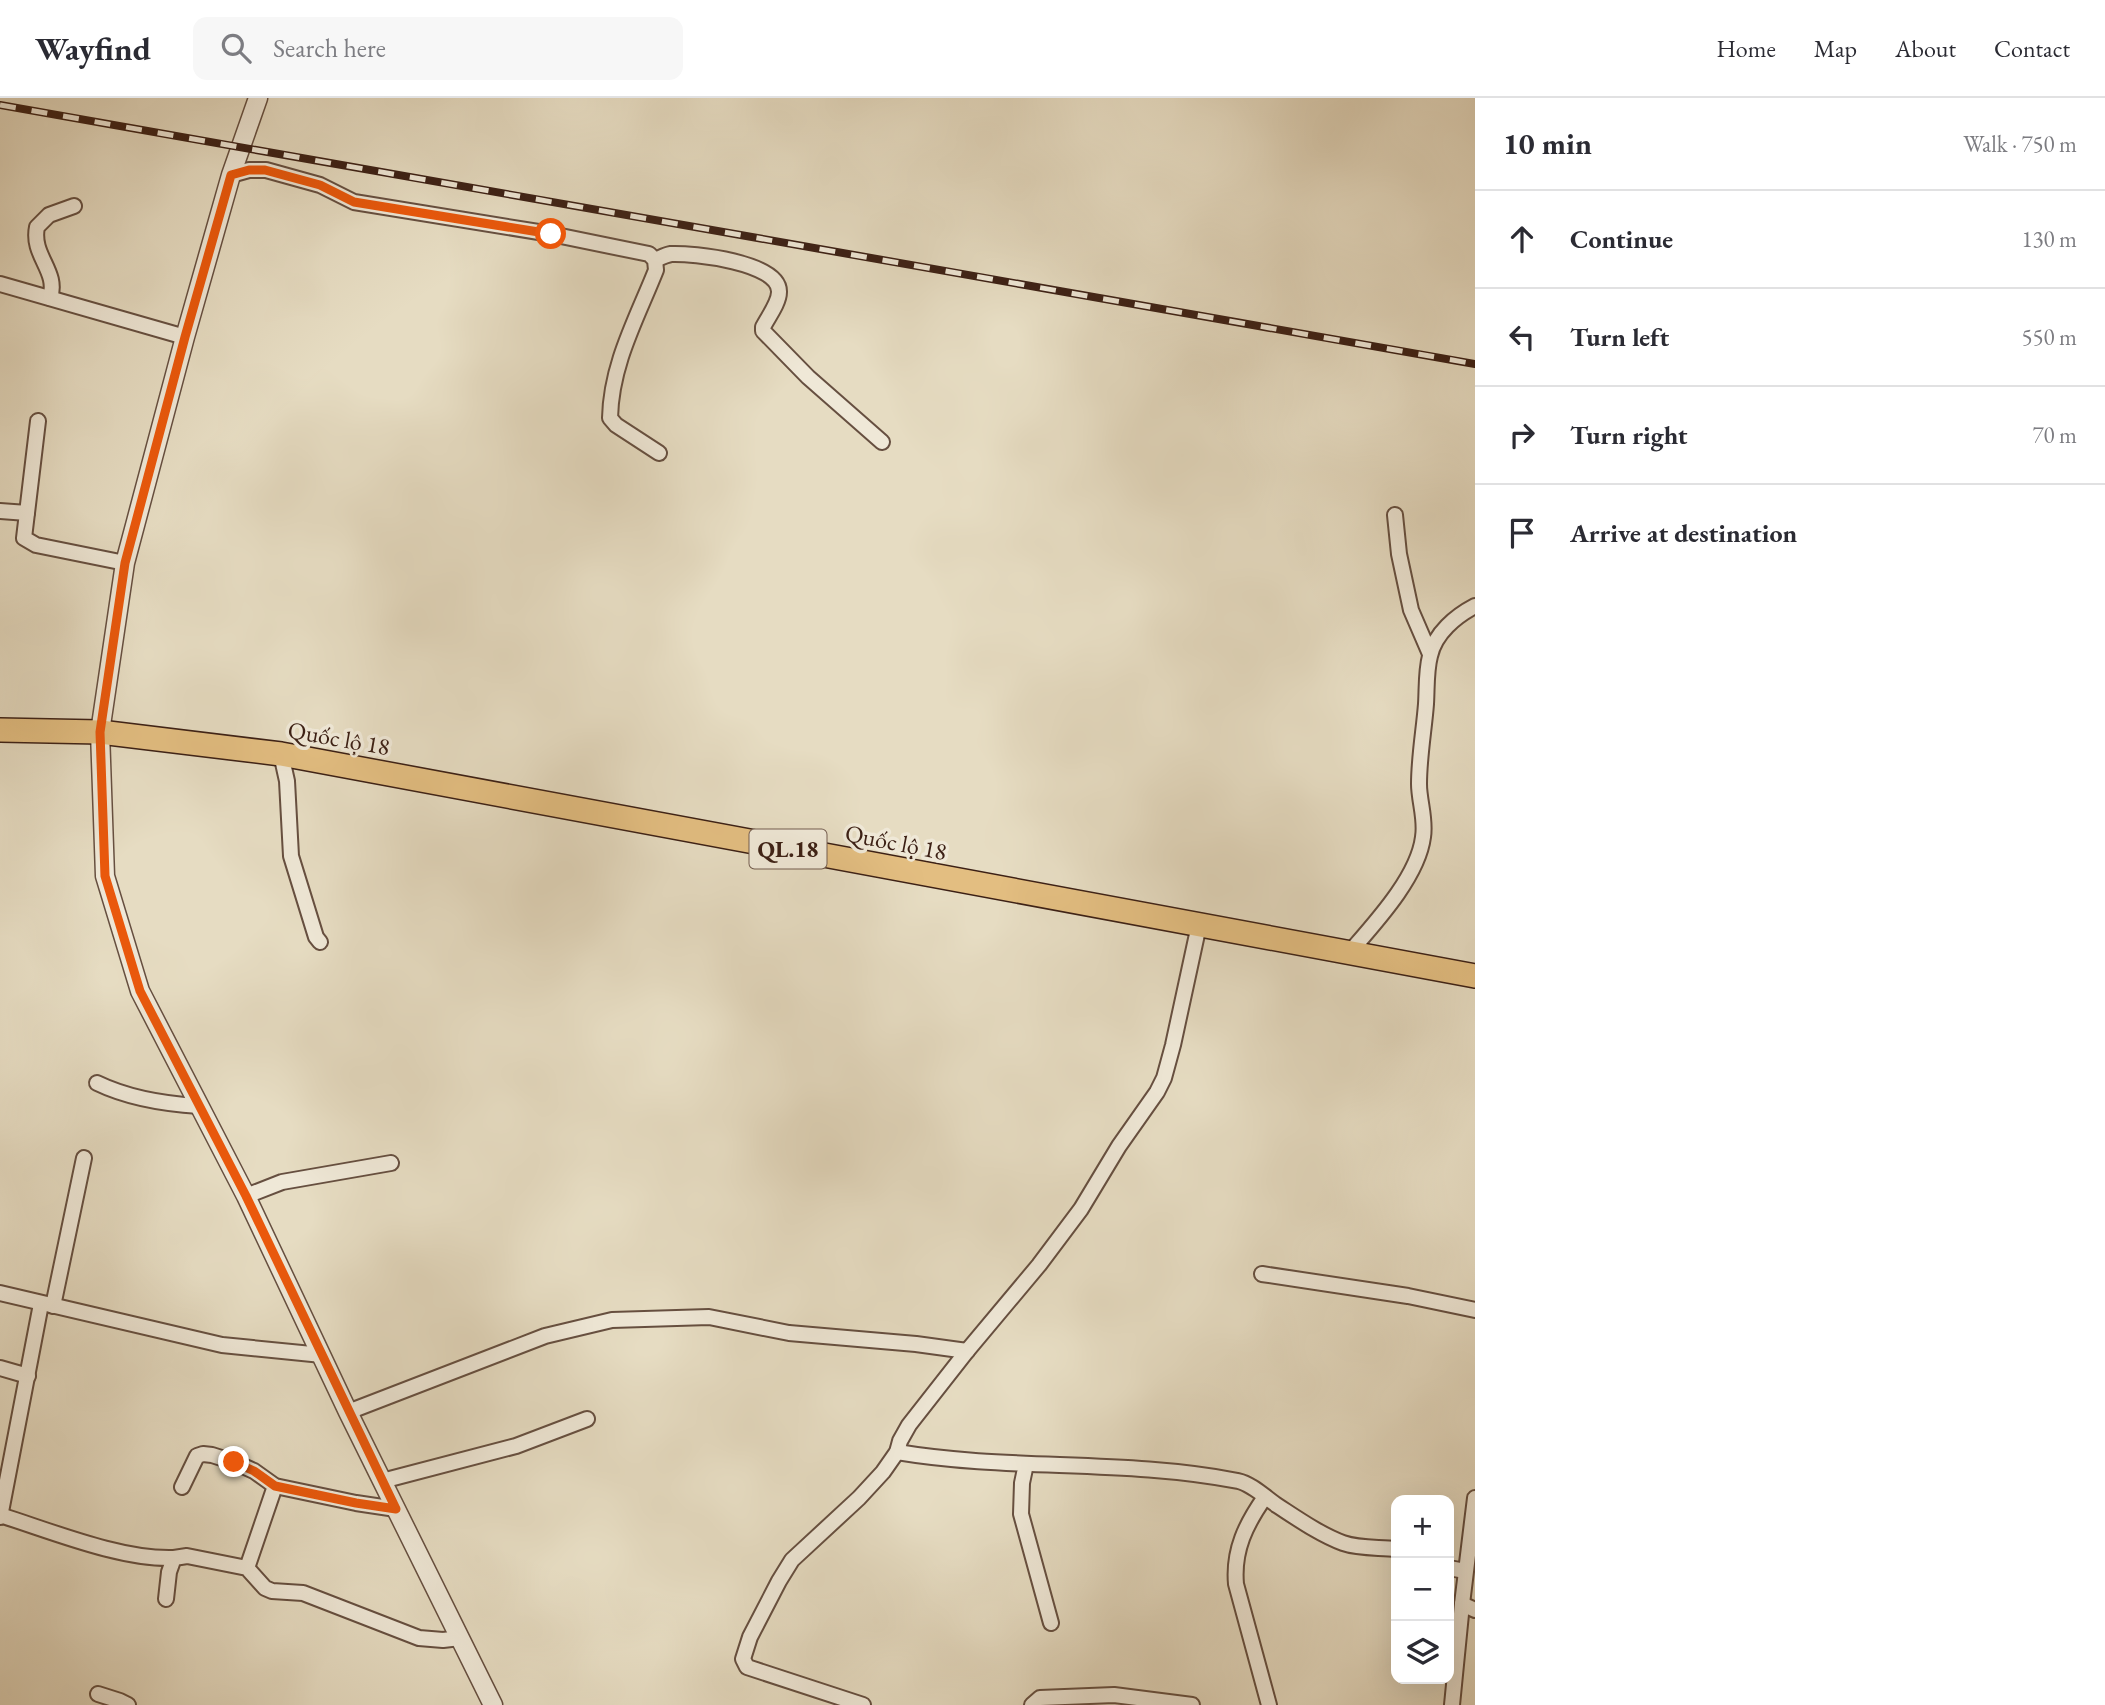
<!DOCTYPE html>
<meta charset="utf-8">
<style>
body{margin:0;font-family:"EB Garamond",serif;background:#f7f7f7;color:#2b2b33}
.controls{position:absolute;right:21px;bottom:21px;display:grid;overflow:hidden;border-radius:14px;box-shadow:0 7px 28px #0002}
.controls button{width:63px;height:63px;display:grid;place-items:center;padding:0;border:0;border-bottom:2px solid #e1e1e2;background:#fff;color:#2b2b33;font:35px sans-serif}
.stop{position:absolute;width:21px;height:21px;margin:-16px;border:5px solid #ea580c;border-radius:50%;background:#fff}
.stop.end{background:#ea580c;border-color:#fff;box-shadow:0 2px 7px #0008}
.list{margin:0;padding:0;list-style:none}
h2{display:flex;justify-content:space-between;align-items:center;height:91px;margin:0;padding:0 28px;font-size:30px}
h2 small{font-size:23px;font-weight:400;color:#7c7c81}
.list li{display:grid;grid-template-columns:46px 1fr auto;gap:21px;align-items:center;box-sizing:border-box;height:98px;padding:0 28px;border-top:2px solid #e1e1e2}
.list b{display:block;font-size:26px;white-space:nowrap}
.list em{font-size:23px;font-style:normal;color:#7c7c81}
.icon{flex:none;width:38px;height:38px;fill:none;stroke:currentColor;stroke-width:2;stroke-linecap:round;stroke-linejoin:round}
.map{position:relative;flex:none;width:1475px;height:1607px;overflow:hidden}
header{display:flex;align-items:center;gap:42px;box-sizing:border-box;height:98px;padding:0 35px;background:#fff;border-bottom:2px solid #e1e1e2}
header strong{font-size:33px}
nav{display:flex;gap:38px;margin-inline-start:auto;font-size:24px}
.search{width:490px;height:63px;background:#f7f7f7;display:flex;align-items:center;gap:18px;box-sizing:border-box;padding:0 24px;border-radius:14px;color:#7c7c81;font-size:26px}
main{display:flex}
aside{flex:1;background:#fff}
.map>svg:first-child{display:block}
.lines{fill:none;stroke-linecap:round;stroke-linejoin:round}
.minor-casing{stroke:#664f40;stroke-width:18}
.tertiary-casing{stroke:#664f40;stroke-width:21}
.trunk-casing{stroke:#3c2015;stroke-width:26}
.minor{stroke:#efe8d7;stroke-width:14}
.tertiary{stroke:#efe8d7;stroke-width:18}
.trunk{stroke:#e3be81;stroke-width:23}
.rail-casing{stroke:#3c2015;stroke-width:8}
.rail{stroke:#efe8d7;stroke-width:5;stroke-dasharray:16;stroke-linecap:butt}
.route{stroke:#ea580c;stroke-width:9}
.labels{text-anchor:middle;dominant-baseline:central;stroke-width:7;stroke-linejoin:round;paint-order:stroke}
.shield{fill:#efe8d7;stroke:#725c4f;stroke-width:2}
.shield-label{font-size:23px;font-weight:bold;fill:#3c2015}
.street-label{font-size:24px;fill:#3c2015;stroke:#efe8d7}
</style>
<header>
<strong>Wayfind</strong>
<div class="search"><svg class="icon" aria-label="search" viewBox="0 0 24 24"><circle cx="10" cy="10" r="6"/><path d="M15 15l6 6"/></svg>Search here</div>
<nav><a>Home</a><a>Map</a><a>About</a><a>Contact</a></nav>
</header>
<main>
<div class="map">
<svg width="1475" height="1607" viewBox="0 0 1475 1607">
<rect width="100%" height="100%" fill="#e6dcc2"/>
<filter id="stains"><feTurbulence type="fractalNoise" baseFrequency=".00286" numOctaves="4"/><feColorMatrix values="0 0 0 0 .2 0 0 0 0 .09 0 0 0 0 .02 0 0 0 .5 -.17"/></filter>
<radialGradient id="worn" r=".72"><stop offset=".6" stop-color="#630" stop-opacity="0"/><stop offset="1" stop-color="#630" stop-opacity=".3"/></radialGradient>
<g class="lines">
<g class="minor-casing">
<g id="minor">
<path d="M231,77L249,72H266L320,87L354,104L551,136L649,156L655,162L656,172C637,220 611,266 610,320L616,327L659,355"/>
<path d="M655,162C660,160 665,157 671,156C692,155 780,164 779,194C779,205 768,219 763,229V233L808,279L882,344"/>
<polyline points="0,186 185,239"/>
<path d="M50,200C59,173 31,158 37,129L49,117L74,108"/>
<polyline points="0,413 27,415 38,323"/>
<polyline points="27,415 24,440 36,447 125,465"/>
<polyline points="1395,417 1399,456 1411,512 1430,556"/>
<polyline points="281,656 287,683 291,758 316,839 320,844"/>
<path d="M1349,855C1375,825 1418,779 1423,739C1426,721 1419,703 1419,686C1419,659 1424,632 1426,606C1427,590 1426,573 1430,558C1435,535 1456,518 1475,508"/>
<path d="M97,985C128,1000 165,1006 199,1008"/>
<polyline points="246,1098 282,1084 391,1065"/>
<polyline points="1262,1176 1408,1198 1475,1212"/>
<polyline points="0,1195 222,1247 322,1257"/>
<polyline points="53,1208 84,1060"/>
<polyline points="0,1270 28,1278"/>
<polyline points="348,1314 545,1238 612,1222 709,1219 789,1235 916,1246 967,1253"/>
<path d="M897,1354C1010,1373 1125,1361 1238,1383C1252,1386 1266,1400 1278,1408C1298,1421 1321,1437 1343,1445C1360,1451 1379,1449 1396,1451"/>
<polyline points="1026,1366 1022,1385 1021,1416 1051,1525"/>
<polyline points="382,1383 516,1348 587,1321"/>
<polyline points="182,1389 197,1358 203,1356 212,1357 234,1364 254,1373 275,1388 356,1405 396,1411"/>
<path d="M1265,1399C1246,1426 1233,1452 1236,1486L1269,1607"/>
<path d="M0,1417C51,1433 121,1462 174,1460"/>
<polyline points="0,1419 41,1206"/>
<polyline points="247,1470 275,1388"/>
<polyline points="1449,1470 1465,1473"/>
<polyline points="166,1501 169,1474 174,1460 187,1458 247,1470 265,1490 272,1493 303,1495 419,1540 443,1542 460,1540"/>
<polyline points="1462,1506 1475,1512"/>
<polyline points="98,1596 120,1603 128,1607"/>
<polyline points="863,1607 747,1569 743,1561 750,1539 779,1483 792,1462 859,1400 883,1374 897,1354 900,1343 909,1327 967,1253 1039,1167 1081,1111 1119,1048 1157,994 1164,980 1173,947 1199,827"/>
<polyline points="1032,1607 1040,1600 1114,1597 1192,1607"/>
<polyline points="1452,1607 1462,1506 1475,1400"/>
</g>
</g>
<g class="tertiary-casing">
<polyline id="tertiary" points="258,0 231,77 185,239 125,465 100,634 105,778 140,893 246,1098 348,1314 493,1607"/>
</g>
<g class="trunk-casing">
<polyline id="trunk" points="0,632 100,634 281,656 1475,878"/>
</g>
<use href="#minor" class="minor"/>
<use href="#tertiary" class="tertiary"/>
<use href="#trunk" class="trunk"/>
<g class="rail-casing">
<polyline id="rail" points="0,7 1475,266"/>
</g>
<use href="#rail" class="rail"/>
</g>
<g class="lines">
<polyline class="route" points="234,1364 254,1373 275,1388 356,1405 396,1411 246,1098 140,893 105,778 100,634 125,465 185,239 231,77 249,72 265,72 320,87 354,104 551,136"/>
</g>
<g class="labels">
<rect class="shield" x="749.5" y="731.5" width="77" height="39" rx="5"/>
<g class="shield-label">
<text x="788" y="751">QL.18</text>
</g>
<g class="street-label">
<text transform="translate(339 640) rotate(10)">Quốc lộ 18</text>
<text transform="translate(896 744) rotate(11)">Quốc lộ 18</text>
</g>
</g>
<rect width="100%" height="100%" filter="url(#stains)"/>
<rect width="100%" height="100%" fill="url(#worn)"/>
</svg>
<div class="controls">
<button>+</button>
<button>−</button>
<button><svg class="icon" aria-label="layers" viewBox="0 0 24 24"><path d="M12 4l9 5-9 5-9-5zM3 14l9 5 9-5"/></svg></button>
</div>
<div class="stop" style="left:551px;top:136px"></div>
<div class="stop end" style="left:234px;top:1364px"></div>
</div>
<aside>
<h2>10 min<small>Walk · 750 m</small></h2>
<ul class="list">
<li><svg class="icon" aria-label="ahead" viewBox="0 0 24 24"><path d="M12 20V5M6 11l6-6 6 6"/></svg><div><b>Continue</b></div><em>130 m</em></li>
<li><svg class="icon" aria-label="left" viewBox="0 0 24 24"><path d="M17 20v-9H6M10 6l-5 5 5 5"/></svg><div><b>Turn left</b></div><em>550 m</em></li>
<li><svg class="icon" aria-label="right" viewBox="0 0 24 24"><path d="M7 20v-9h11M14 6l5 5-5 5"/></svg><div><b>Turn right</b></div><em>70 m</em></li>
<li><svg class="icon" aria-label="arrive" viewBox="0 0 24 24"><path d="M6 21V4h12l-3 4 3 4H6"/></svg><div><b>Arrive at destination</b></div></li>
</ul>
</aside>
</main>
